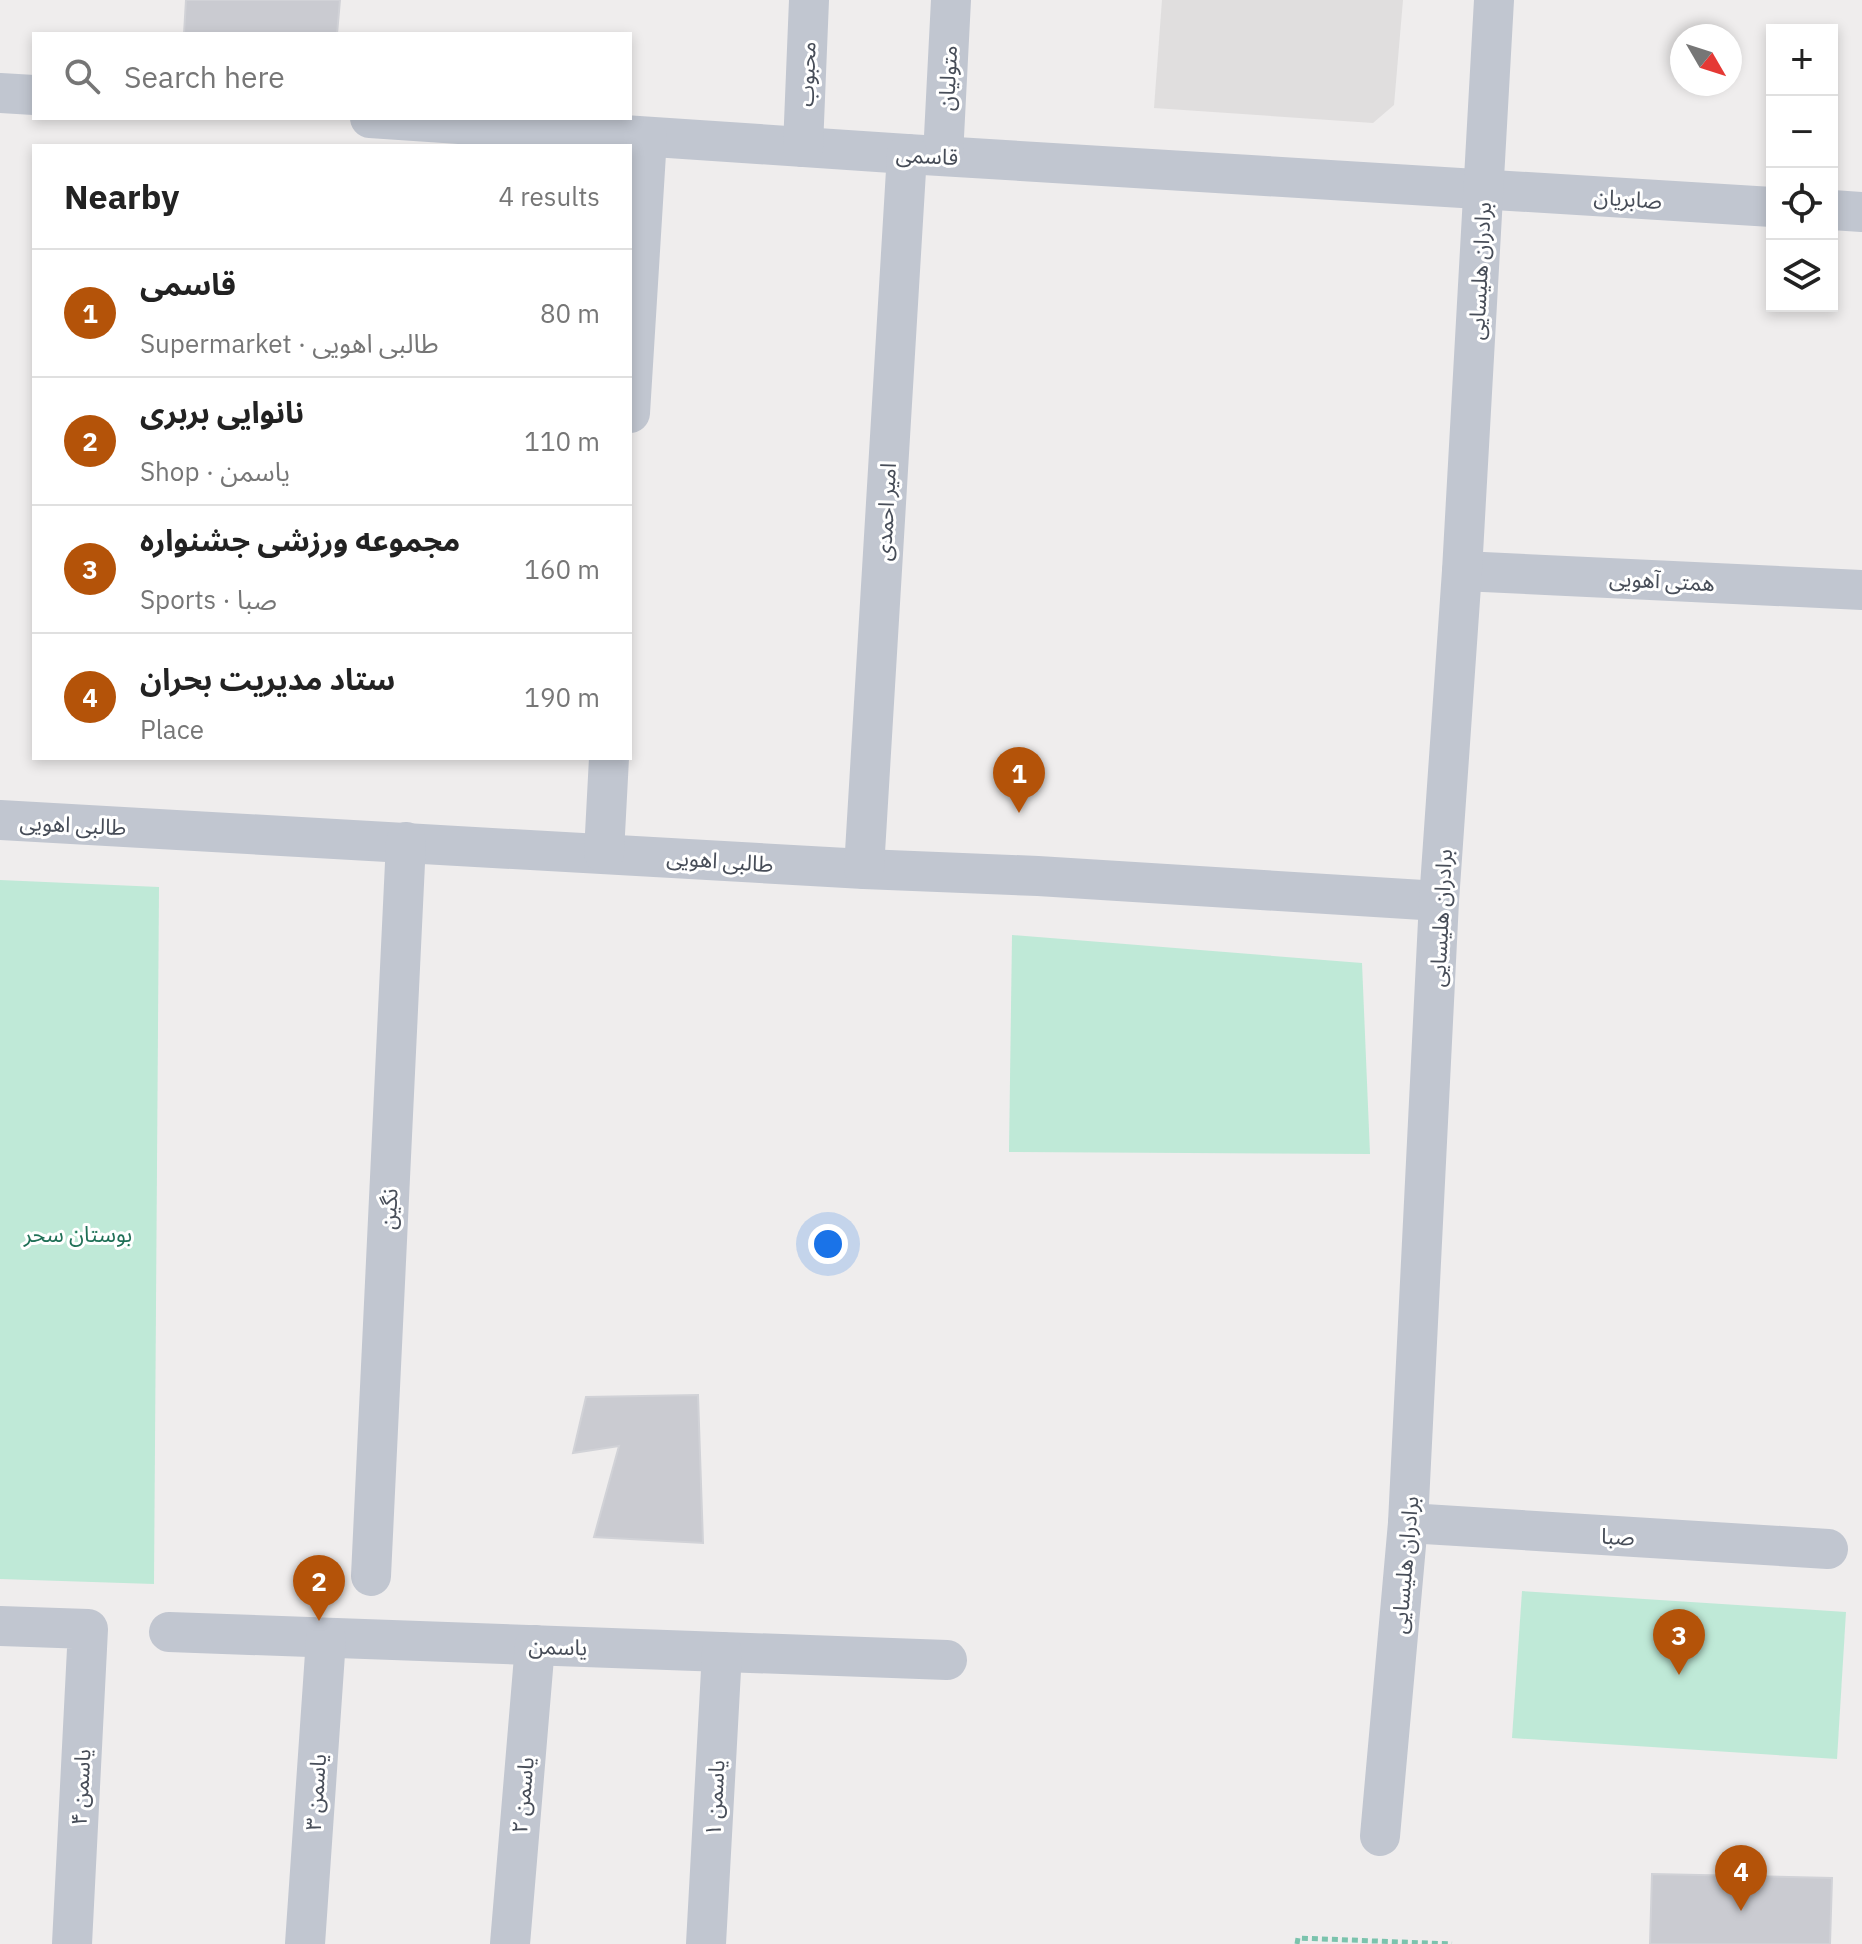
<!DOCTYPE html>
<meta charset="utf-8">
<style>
body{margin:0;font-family:"IBM Plex Sans","Noto Sans Arabic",sans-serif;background:#f2f2f2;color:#222}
.controls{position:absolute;right:24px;top:24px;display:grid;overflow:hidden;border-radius:0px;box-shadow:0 4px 12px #0003}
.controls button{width:72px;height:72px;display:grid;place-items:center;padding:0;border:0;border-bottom:2px solid #e0e0e0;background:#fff;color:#222;font:40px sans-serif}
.compass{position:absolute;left:1670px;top:24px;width:72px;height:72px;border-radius:50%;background:#fff;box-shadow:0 4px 12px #0003;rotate:129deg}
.you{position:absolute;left:828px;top:1244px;width:28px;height:28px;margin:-20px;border:6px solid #fff;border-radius:50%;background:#1a73e8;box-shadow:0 0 0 12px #1a73e833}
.badge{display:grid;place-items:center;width:52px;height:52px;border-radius:50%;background:#b45309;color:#fff;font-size:26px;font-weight:700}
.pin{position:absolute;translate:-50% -66px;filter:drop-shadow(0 2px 4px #0008)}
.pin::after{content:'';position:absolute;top:42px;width:28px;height:24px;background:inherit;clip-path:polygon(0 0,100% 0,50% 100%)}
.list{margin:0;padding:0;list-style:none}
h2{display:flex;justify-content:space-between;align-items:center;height:104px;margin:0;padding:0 32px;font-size:34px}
h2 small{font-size:26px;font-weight:400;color:#767676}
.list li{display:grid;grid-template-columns:52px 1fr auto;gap:24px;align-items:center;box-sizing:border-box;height:128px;padding:0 32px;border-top:2px solid #e0e0e0}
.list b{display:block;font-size:30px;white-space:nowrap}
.list p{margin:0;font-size:26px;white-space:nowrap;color:#767676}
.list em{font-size:26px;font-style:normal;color:#767676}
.icon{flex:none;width:44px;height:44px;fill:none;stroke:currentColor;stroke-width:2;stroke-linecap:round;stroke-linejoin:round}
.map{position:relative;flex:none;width:1862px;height:1944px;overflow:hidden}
.search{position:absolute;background:#fff;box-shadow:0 4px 12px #0003;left:32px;top:32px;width:600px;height:88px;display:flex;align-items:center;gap:20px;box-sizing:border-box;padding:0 28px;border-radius:0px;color:#767676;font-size:30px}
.panel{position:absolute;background:#fff;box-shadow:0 4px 12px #0003;left:32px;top:144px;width:600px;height:616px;border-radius:0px}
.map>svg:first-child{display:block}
.education{fill:#e0dede}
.green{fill:#bfe9d7}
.building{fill:#cacbd1;stroke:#d1d2d7;stroke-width:2}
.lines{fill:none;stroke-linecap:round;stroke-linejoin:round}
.path{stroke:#7bc3ad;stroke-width:5;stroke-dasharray:6 4;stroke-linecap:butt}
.minor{stroke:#c1c6d0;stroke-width:40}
.labels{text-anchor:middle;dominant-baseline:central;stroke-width:6;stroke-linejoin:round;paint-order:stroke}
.street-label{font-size:22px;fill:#474d58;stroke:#fff}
.park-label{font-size:22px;fill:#207057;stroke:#fff}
</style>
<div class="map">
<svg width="1862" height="1944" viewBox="0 0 1862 1944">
<rect width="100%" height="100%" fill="#efeded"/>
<polygon class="education" points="1162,0 1403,0 1394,105 1373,123 1154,108"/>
<g class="green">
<polygon points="0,880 159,887 154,1584 0,1579"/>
<polygon points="1012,935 1362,963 1370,1154 1009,1152"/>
<polygon points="1522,1591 1846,1612 1837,1759 1512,1738"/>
</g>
<g class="building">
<polygon points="186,0 340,0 337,34 184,34"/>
<polygon points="698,1395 703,1543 594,1537 619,1446 573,1453 586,1397"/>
<polygon points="1652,1874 1832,1878 1830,1944 1650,1944"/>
</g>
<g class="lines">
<polyline class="path" points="1297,1944 1298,1938 1452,1944"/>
<g class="minor">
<polyline points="0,93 34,95"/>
<polyline points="370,118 907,154 1772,207"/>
<polyline points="803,147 809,0"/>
<polyline points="943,156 951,0"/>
<polyline points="1832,210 1862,212"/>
<polyline points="630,413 647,137"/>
<polyline points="1462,571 1862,590"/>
<polyline points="0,820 864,869 1038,876 1439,901"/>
<polyline points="604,853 609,758"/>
<polyline points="864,869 907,154"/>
<polyline points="1408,1523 1828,1549"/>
<polyline points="371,1576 406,842"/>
<polyline points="0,1626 88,1629 72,1944"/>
<polyline points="169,1632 947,1660"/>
<polyline points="1380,1836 1408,1523 1439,901 1462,571 1494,0"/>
<polyline points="305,1944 326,1639"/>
<polyline points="510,1944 535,1645"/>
<polyline points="706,1944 722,1652"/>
</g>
</g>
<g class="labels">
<g class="street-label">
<text transform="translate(806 74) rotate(-88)">محبوب</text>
<text transform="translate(947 78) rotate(-87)">متولیان</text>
<text transform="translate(927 155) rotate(3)">قاسمی</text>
<text transform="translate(1628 198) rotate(4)">صابریان</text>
<text transform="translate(1479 271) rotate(-87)">برادران هلیسایی</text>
<text transform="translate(885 512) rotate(-87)">امیر احمدی</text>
<text transform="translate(1662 580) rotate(3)">همتی آهویی</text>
<text transform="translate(73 824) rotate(3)">طالبی اهویی</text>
<text transform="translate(720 860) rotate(4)">طالبی اهویی</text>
<text transform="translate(1440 918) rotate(-87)">برادران هلیسایی</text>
<text transform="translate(388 1209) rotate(-87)">نگین</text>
<text transform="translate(1618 1536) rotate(3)">صبا</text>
<text transform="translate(1404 1565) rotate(-85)">برادران هلیسایی</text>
<text transform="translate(558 1646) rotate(2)">یاسمن</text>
<text transform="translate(80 1787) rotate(-87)">یاسمن ۴</text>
<text transform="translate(315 1792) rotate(-86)">یاسمن ۳</text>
<text transform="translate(522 1795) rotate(-85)">یاسمن ۲</text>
<text transform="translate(714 1798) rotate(-87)">یاسمن ۱</text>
</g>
<g class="park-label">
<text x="78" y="1233">بوستان سحر</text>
</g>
</g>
</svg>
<div class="controls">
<button>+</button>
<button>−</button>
<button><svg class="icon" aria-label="locate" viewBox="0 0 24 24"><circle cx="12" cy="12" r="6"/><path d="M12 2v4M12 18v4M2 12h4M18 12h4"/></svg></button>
<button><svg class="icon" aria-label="layers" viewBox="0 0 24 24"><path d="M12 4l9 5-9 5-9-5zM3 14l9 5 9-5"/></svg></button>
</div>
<svg class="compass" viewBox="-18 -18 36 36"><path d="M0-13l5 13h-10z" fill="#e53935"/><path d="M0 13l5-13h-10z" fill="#767676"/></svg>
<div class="you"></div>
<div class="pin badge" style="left:1019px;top:813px">1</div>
<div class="pin badge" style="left:319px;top:1621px">2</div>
<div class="pin badge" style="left:1679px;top:1675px">3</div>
<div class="pin badge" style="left:1741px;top:1911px">4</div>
<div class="search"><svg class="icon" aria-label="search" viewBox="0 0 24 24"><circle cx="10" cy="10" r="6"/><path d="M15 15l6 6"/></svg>Search here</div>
<section class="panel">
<h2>Nearby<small>4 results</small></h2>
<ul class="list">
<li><span class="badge">1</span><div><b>قاسمی</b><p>Supermarket · طالبی اهویی</p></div><em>80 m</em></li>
<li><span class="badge">2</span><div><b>نانوایی بربری</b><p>Shop · یاسمن</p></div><em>110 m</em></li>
<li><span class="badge">3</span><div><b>مجموعه ورزشی جشنواره</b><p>Sports · صبا</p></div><em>160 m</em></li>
<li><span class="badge">4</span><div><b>ستاد مدیریت بحران</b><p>Place</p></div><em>190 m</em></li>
</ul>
</section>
</div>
